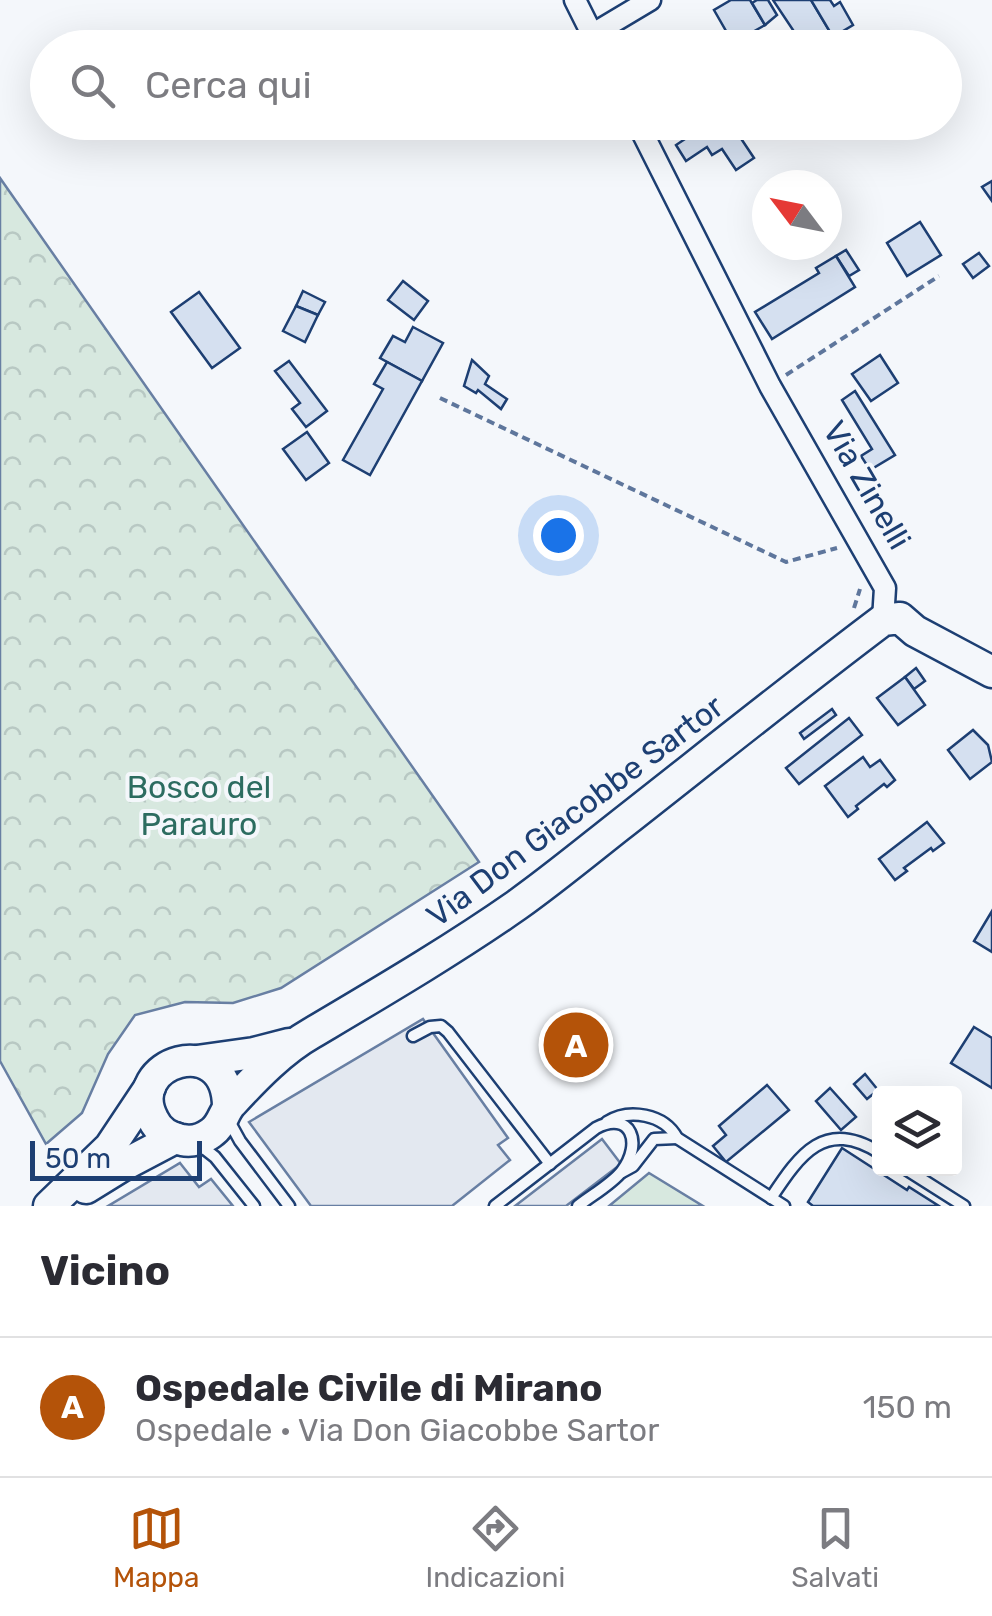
<!DOCTYPE html>
<html lang="it">
<meta charset="utf-8">
<style>
body{margin:0;font-family:Rubik,sans-serif;background:#f7f7f7;color:#2b2b33}
.controls{position:absolute;right:30px;bottom:30px;display:grid;overflow:hidden;border-radius:10px;box-shadow:0 10px 40px #0002}
.controls button{width:90px;height:90px;display:grid;place-items:center;padding:0;border:0;border-bottom:2px solid #e1e1e2;background:#fff;color:#2b2b33;font:50px sans-serif}
.compass{position:absolute;left:752px;top:170px;width:90px;height:90px;border-radius:50%;background:#fff;box-shadow:0 10px 40px #0002;rotate:302deg}
.scale{position:absolute;left:30px;bottom:25px;width:172px;box-sizing:border-box;padding-left:10px;border:5px solid #1d3f73;border-top:0;font-size:28px;line-height:35px;white-space:nowrap;color:#1d3f73;-webkit-text-stroke:8px #f4f7fb;paint-order:stroke}
.you{position:absolute;left:558px;top:535px;width:35px;height:35px;margin:-25px;border:8px solid #fff;border-radius:50%;background:#1a73e8;box-shadow:0 0 0 15px #1a73e833}
.badge{display:grid;place-items:center;width:65px;height:65px;border-radius:50%;background:#b45309;color:#fff;font-size:32px;font-weight:700}
.pin{position:absolute;translate:-50% -50%;border:5px solid #fff;box-shadow:0 2px 10px #0006}
.list{margin:0;padding:0;list-style:none}
h2{display:flex;justify-content:space-between;align-items:center;height:130px;margin:0;padding:0 40px;font-size:42px}
h2 small{font-size:32px;font-weight:400;color:#7c7c81}
.list li{display:grid;grid-template-columns:65px 1fr auto;gap:30px;align-items:center;box-sizing:border-box;height:140px;padding:0 40px;border-top:2px solid #e1e1e2}
.list b{display:block;font-size:38px;white-space:nowrap}
.list p{margin:0;font-size:32px;white-space:nowrap;color:#7c7c81}
.list em{font-size:32px;font-style:normal;color:#7c7c81}
.icon{flex:none;width:55px;height:55px;fill:none;stroke:currentColor;stroke-width:2;stroke-linecap:round;stroke-linejoin:round}
.map{position:relative;flex:none;width:992px;height:1206px;overflow:hidden}
.search{position:absolute;background:#fff;box-shadow:0 10px 40px #0002;left:30px;right:30px;top:30px;height:110px;display:flex;align-items:center;gap:25px;box-sizing:border-box;padding:0 35px;border-radius:55px;color:#7c7c81;font-size:38px}
.sheet{height:270px;background:#fff}
nav{display:flex;justify-content:space-around;align-items:center;box-sizing:border-box;height:140px;border-top:2px solid #e1e1e2;background:#fff;font-size:28px;color:#7c7c81}
nav a{display:grid;justify-items:center;gap:5px}
nav .on{color:#b45309}
.map>svg:first-child{display:block}
.green{fill:#d7e8df;stroke:#687fa3;stroke-width:2.5}
.forest{fill:url(#forest-crowns);stroke:#687fa3;stroke-width:2.5}
.parking{fill:#e3e8f0;stroke:#687fa3;stroke-width:2.5}
.building{fill:#d5e0f0;stroke:#1d3f73;stroke-width:2.5}
.lines{fill:none;stroke-linecap:round;stroke-linejoin:round}
.service-casing{stroke:#1d3f73;stroke-width:15}
.minor-casing{stroke:#1d3f73;stroke-width:25}
.secondary-casing{stroke:#1d3f73;stroke-width:35}
.path{stroke:#5e769c;stroke-width:4;stroke-dasharray:8 5;stroke-linecap:butt}
.service{stroke:#f4f7fb;stroke-width:10}
.minor{stroke:#f4f7fb;stroke-width:20}
.secondary{stroke:#f4f7fb;stroke-width:30}
.labels{text-anchor:middle;dominant-baseline:central;stroke-width:8;stroke-linejoin:round;paint-order:stroke}
.street-label{font-size:32px;fill:#1d3f73;stroke:#f4f7fb}
.park-label{font-size:32px;fill:#2c6c60;stroke:#f4f7fb}
</style>
<div class="map">
<svg width="992" height="1206" viewBox="0 0 992 1206">
<defs>
<pattern id="forest-crowns" width="20" height="18" patternUnits="userSpaceOnUse" patternTransform="scale(2.5)"><rect width="20" height="18" fill="#d7e8df"/><path d="M2 6a3 3 0 1 1 6 0M12 15a3 3 0 1 1 6 0" fill="none" stroke="#b8c8c3"/></pattern>
</defs>
<rect width="100%" height="100%" fill="#f4f7fb"/>
<polygon class="green" points="649,1173 703,1206 609,1206"/>
<polygon class="forest" points="0,178 479,862 281,988 233,1003 185,1002 135,1015 108,1054 82,1113 46,1144 0,1061"/>
<g class="parking">
<polygon points="423,1019 508,1138 498,1145 510,1160 452,1206 311,1206 249,1122"/>
<polygon points="602,1139 621,1164 566,1206 515,1206"/>
<polygon points="180,1163 199,1187 211,1179 233,1206 108,1206"/>
</g>
<g class="building">
<polygon points="731,0 750,0 765,25 733,43 714,10"/>
<polygon points="757,0 768,0 777,15 765,25 752,3"/>
<polygon points="773,0 811,0 835,40 822,48 805,48"/>
<polygon points="811,0 830,0 834,6 840,2 853,25 833,37"/>
<polygon points="689,34 697,48 674,48 671,44"/>
<polygon points="721,122 730,122 754,158 736,170 722,149 712,155 707,147 686,161 676,145 709,123 712,128"/>
<polygon points="992,181 992,201 982,187"/>
<polygon points="920,222 941,255 907,276 887,243"/>
<polygon points="846,250 859,270 849,276 836,256"/>
<polygon points="979,253 989,266 973,278 963,264"/>
<polygon points="836,256 855,287 772,339 755,312 819,273 816,268"/>
<polygon points="403,281 428,301 414,320 388,300"/>
<polygon points="303,291 325,302 318,315 296,306"/>
<polygon points="199,292 240,348 212,368 171,312"/>
<polygon points="296,306 318,315 305,342 283,331"/>
<polygon points="413,327 443,343 422,381 380,358 393,336 405,342"/>
<polygon points="880,355 898,383 871,401 852,374"/>
<polygon points="472,360 489,376 485,384 507,399 501,409 478,390 476,393 464,386"/>
<polygon points="289,361 327,411 306,427 292,409 300,403 275,371"/>
<polygon points="387,362 422,381 370,475 343,460 383,389 374,384"/>
<polygon points="855,391 895,455 870,470 861,456 872,449 842,400"/>
<polygon points="307,432 329,463 306,480 283,449"/>
<polygon points="916,668 925,681 914,689 905,677"/>
<polygon points="905,677 925,705 898,725 877,698"/>
<polygon points="832,709 836,715 804,739 800,733"/>
<polygon points="849,718 862,735 799,784 786,768"/>
<polygon points="973,730 988,745 992,762 970,779 948,750"/>
<polygon points="863,757 870,767 880,760 895,780 887,787 884,784 856,806 858,809 848,817 825,786"/>
<polygon points="927,822 944,843 933,851 931,848 904,868 907,871 895,880 879,859"/>
<polygon points="992,911 992,952 974,941"/>
<polygon points="974,1027 992,1038 992,1088 951,1063"/>
<polygon points="865,1074 878,1090 867,1099 854,1084"/>
<polygon points="767,1085 789,1110 726,1162 713,1146 726,1135 719,1126"/>
<polygon points="830,1088 856,1117 841,1130 816,1101"/>
<polygon points="842,1148 907,1190 909,1187 939,1206 813,1206 808,1202"/>
</g>
<g class="lines">
<g class="service-casing">
<g id="service">
<polyline points="413,1036 430,1027 441,1026 448,1032 550,1164"/>
<polyline points="229,1121 240,1141 289,1206"/>
<path d="M607,1122C629,1108 664,1114 677,1138L784,1206"/>
<polyline points="201,1146 215,1157 254,1206"/>
<polyline points="904,1168 964,1206"/>
<polyline points="622,1172 633,1166 654,1139 677,1138"/>
<path d="M771,1198C800,1154 825,1118 880,1153"/>
<path d="M495,1206L596,1128C631,1110 643,1143 622,1171C612,1184 592,1195 578,1206"/>
</g>
</g>
<g class="minor-casing">
<g id="minor">
<polyline points="575,0 599,48"/>
<polyline points="593,34 650,0"/>
<polyline points="637,122 770,386 885,588 883,620"/>
</g>
</g>
<g class="secondary-casing">
<g id="secondary">
<polyline points="197,1061 254,1053 289,1044"/>
<path d="M228,1106C227,1029 123,1062 153,1119C158,1130 169,1138 182,1140C192,1142 203,1139 211,1133C223,1125 223,1112 232,1103C255,1078 282,1050 312,1033C381,992 451,951 517,905C552,880 586,852 619,826C707,757 794,687 883,620L900,618L915,631L992,672"/>
<polyline points="86,1188 120,1167 175,1138"/>
<polyline points="49,1206 110,1147 150,1087"/>
</g>
</g>
<g class="path">
<polyline points="786,375 939,276"/>
<polyline points="440,398 786,562 837,548"/>
<polyline points="854,608 860,589"/>
</g>
<use href="#service" class="service"/>
<use href="#minor" class="minor"/>
<use href="#secondary" class="secondary"/>
</g>
<g class="labels">
<g class="street-label">
<text transform="translate(867 485) rotate(60)">Via Zinelli</text>
<text transform="translate(575 811) rotate(-37)">Via Don Giacobbe Sartor</text>
</g>
<g class="park-label">
<text x="199" y="787">Bosco del<tspan x="199" dy="37">Parauro</tspan></text>
</g>
</g>
</svg>
<div class="controls">
<button><svg class="icon" aria-label="layers" viewBox="0 0 24 24"><path d="M12 4l9 5-9 5-9-5zM3 14l9 5 9-5"/></svg></button>
</div>
<svg class="compass" viewBox="-18 -18 36 36"><path d="M0-13l5 13h-10z" fill="#e53935"/><path d="M0 13l5-13h-10z" fill="#7c7c81"/></svg>
<div class="scale">50 m</div>
<div class="you"></div>
<div class="pin badge" style="left:576px;top:1045px">A</div>
<div class="search"><svg class="icon" aria-label="search" viewBox="0 0 24 24"><circle cx="10" cy="10" r="6"/><path d="M15 15l6 6"/></svg>Cerca qui</div>
</div>
<section class="sheet">
<h2>Vicino<small></small></h2>
<ul class="list">
<li><span class="badge">A</span><div><b>Ospedale Civile di Mirano</b><p>Ospedale · Via Don Giacobbe Sartor</p></div><em>150 m</em></li>
</ul>
</section>
<nav>
<a class="on"><svg class="icon" aria-label="map" viewBox="0 0 24 24"><path d="M3 6l6-2 6 2 6-2v14l-6 2-6-2-6 2zM9 4v14M15 6v14"/></svg>Mappa</a>
<a><svg class="icon" aria-label="directions" viewBox="0 0 24 24"><path d="M12 3l9 9-9 9-9-9zM9 14v-3h6M13 9l2 2-2 2"/></svg>Indicazioni</a>
<a><svg class="icon" aria-label="saved" viewBox="0 0 24 24"><path d="M7 4h10v16l-5-4-5 4z"/></svg>Salvati</a>
</nav>
